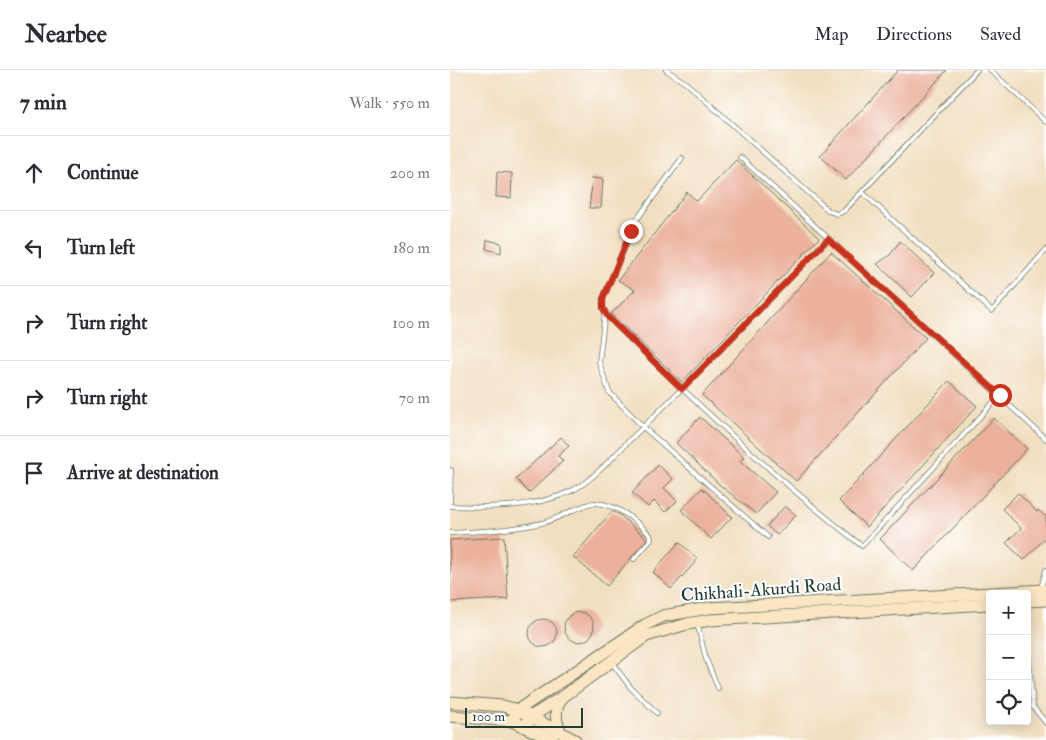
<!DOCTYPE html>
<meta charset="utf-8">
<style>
body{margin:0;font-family:"IM FELL Double Pica",serif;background:#f7f7f7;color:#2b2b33}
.controls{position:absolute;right:15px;bottom:15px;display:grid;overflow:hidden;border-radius:5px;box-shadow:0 2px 12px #0003}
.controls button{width:45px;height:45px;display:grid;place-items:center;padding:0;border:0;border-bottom:1px solid #e1e1e2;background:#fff;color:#2b2b33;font:25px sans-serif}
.scale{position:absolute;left:15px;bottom:12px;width:118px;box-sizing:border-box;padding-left:5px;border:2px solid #1f3d34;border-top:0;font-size:14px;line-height:18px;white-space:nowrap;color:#1f3d34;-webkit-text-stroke:4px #fff;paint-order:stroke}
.stop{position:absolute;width:15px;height:15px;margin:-11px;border:4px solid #c8321e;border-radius:50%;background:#fff}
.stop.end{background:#c8321e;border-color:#fff;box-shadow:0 1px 5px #0008}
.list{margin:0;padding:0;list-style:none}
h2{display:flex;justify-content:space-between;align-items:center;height:65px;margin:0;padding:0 20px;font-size:21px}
h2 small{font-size:16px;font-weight:400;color:#7c7c81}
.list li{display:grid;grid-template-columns:32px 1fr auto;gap:15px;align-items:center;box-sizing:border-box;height:75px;padding:0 20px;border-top:1px solid #e1e1e2}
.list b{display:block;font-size:19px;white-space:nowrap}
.list em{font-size:16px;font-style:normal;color:#7c7c81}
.icon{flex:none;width:28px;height:28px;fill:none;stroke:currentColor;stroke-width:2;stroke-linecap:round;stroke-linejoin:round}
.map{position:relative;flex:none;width:596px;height:670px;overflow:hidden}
header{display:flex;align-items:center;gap:30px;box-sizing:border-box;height:70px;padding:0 25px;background:#fff;border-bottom:1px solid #e1e1e2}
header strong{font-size:24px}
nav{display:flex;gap:28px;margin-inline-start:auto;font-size:18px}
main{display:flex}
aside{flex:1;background:#fff}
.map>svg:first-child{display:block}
.building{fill:#ebb19b}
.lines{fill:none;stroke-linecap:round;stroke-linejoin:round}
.lane-casing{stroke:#697665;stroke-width:5.5}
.secondary-casing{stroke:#697665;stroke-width:13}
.lane{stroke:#fff;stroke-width:4}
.secondary{stroke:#fbe6c3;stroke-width:11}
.route{stroke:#c8321e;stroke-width:6}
.labels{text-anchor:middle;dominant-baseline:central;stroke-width:4;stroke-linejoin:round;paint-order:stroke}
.street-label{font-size:18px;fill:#1f3d34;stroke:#fff}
</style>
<header>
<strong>Nearbee</strong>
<nav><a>Map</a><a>Directions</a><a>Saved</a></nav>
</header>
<main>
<aside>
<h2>7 min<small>Walk · 550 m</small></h2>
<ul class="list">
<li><svg class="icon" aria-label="ahead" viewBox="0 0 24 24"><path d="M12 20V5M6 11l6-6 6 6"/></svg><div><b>Continue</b></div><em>200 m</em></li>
<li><svg class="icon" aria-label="left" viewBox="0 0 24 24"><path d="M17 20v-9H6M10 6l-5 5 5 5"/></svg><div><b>Turn left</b></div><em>180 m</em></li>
<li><svg class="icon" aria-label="right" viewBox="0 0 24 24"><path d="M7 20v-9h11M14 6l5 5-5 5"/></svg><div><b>Turn right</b></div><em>100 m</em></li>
<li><svg class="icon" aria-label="right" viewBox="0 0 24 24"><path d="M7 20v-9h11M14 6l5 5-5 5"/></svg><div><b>Turn right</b></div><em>70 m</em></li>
<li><svg class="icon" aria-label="arrive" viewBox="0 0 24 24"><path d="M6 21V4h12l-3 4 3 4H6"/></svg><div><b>Arrive at destination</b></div></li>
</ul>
</aside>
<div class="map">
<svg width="596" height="670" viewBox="0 0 596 670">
<rect width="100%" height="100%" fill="#fff"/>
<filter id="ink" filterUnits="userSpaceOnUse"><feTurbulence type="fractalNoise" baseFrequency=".02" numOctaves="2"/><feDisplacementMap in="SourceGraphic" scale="10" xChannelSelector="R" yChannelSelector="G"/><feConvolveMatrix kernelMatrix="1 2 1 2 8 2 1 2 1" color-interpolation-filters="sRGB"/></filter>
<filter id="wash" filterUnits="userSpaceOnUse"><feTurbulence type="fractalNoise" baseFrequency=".0096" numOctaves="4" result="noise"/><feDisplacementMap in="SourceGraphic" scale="20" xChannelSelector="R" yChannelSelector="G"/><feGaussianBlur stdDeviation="1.12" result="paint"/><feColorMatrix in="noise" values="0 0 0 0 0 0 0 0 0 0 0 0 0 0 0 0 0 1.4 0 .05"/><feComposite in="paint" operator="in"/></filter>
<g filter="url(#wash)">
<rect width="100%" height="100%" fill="#f2dfc1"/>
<g id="blocks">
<g class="building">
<polygon points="448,0 497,0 396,110 370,86"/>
<polygon points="286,90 369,168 232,312 161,244 185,220 168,210 237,122 247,131"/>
<polygon points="47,102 62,103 61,128 46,127"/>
<polygon points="141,108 153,109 151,138 139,138 142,115"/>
<polygon points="37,170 51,173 51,183 36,179"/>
<polygon points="450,171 484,203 462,227 427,194 440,185"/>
<polygon points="381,182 476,268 346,411 252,325"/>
<polygon points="499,311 527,336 417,457 389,431"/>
<polygon points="250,347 294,387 290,391 326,422 306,444 271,416 226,373"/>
<polygon points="544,348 577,379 463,501 430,469"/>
<polygon points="111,367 119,376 108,386 113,391 79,423 66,409"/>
<polygon points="208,395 223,409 214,418 227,431 215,442 204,431 198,437 182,423"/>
<polygon points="252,418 282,447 261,469 231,440"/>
<polygon points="568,423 587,442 588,440 596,447 596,467 574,490 556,473 571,458 552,439"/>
<polygon points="335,436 346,445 327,465 317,456"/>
<polygon points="162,441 170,445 197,469 157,516 123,487"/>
<polygon points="54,467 58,529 0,532 0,470"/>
<polygon points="229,472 248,489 221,519 203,502"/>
<circle cx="129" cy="557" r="15"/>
<circle cx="93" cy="563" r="14"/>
</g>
</g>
</g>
<g filter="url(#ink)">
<use href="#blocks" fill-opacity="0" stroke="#697665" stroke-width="1"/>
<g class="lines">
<g class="lane-casing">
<g id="lane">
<polyline points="216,0 237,14 379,141 387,144 394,141 527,0"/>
<polyline points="540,0 596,52"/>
<polyline points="290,87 596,369"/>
<path d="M232,88L185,152L153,229V238L157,246C239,326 322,406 412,476L550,325"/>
<polyline points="412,122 542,241 596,180"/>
<polyline points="155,242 149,292 159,322 193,357 318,467"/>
<polyline points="0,432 1,400"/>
<path d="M0,436C40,438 87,438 123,420C144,410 171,378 188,362C253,299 315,234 378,169"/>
<path d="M0,463C31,461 62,460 92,453C107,450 135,432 145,433C167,434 185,449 200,465L201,470L184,489"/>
<polyline points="591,518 596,500"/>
<polyline points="247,553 256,589 268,618"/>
<polyline points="577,565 583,637 596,653"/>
<polyline points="162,593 181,618 207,643"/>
</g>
</g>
<g class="secondary-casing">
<g id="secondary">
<polyline points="577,531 596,530"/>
<polyline points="0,632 53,636 68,640 125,670"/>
<polyline points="0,646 62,651 103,670"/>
<polyline points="62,651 68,640 195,555 213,546 259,538 596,520"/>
<polyline points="75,655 82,646 114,626 196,566 237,554 260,550 540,534"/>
<path d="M110,661C105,649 104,637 113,627"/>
</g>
</g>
<use href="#lane" class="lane"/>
<use href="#secondary" class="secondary"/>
</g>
</g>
<g class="lines" filter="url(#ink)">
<polyline class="route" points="181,161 153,229 153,238 157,246 232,319 378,169 550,325"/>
</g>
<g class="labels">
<g class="street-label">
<text transform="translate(311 520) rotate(-4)">Chikhali-Akurdi Road</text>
</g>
</g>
</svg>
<div class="controls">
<button>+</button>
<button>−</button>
<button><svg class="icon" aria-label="locate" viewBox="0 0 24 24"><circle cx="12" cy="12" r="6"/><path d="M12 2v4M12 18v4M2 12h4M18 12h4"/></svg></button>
</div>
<div class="scale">100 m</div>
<div class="stop" style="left:550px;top:325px"></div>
<div class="stop end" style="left:181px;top:161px"></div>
</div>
</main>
